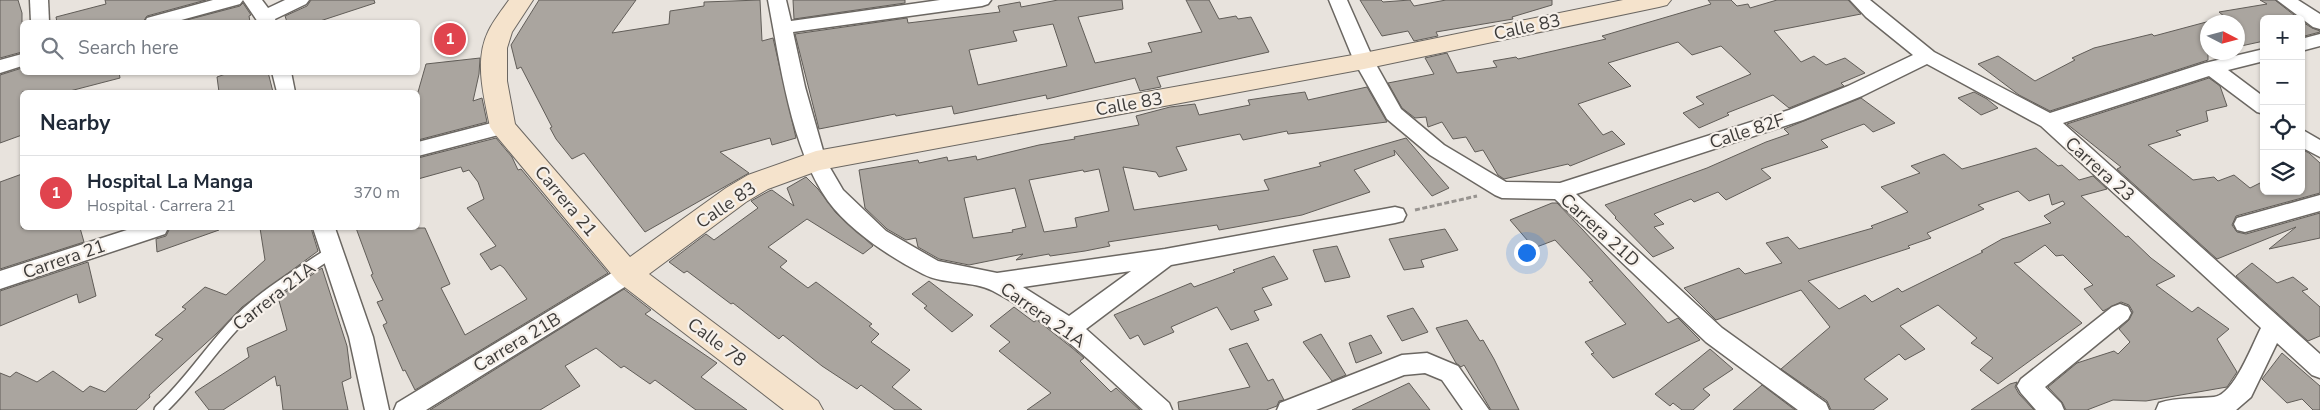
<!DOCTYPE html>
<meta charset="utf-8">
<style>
body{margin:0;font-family:"Nunito Sans",sans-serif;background:#f6f6f7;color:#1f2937}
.controls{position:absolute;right:15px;top:15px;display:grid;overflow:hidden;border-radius:8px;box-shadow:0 1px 4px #0004}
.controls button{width:45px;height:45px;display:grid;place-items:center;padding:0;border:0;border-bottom:1px solid #e0e1e3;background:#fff;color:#1f2937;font:25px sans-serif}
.compass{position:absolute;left:2200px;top:15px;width:45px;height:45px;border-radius:50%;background:#fff;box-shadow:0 1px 4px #0004;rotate:96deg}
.you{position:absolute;left:1526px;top:252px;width:18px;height:18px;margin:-12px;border:4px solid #fff;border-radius:50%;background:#1a73e8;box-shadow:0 0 0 8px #1a73e833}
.badge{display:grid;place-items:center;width:32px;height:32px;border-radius:50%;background:#655fd8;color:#fff;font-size:16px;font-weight:700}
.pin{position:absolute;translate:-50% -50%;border:2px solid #fff;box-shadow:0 1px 5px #0006}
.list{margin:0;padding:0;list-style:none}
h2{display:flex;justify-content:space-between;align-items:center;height:65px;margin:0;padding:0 20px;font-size:21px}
h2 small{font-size:16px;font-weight:400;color:#747a83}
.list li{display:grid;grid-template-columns:32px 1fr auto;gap:15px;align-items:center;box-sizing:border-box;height:75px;padding:0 20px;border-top:1px solid #e0e1e3}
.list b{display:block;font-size:19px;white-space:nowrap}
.list p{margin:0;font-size:16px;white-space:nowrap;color:#747a83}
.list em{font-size:16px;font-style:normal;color:#747a83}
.icon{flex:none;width:28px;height:28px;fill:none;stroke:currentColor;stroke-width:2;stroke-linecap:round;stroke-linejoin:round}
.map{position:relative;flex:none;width:2320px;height:410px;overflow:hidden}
.search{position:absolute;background:#fff;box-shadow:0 1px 4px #0004;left:20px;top:20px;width:400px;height:55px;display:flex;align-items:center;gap:12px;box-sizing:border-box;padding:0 18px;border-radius:8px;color:#747a83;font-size:19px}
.panel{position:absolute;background:#fff;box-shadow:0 1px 4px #0004;left:20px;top:90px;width:400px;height:140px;border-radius:8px}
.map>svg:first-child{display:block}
.building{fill:#aaa59f;stroke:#615d58;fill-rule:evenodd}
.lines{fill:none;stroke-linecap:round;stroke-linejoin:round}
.lane-casing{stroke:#6b6762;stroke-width:14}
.street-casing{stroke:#6b6762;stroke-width:3}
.secondary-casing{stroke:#6b6762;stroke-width:2}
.path{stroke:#97938f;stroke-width:3;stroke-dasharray:5 2.5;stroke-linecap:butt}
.lane{stroke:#fff;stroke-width:11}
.street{fill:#fff;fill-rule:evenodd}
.secondary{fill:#f5e3cc;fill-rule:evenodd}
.labels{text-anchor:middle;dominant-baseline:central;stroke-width:4.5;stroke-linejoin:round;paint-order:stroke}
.street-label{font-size:18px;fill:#3d3b39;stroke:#f6f0ea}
</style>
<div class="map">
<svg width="2320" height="410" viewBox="0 0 2320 410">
<rect width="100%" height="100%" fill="#e8e3dd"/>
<g class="building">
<polygon points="0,0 18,0 22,13 22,52 0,58"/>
<polygon points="105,0 206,0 147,16 143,22 57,22 56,17 106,4"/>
<polygon points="311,0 374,0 375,3 317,22 287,22 285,16 307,6"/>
<polygon points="539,0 636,0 612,33 669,24 670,11 704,6 704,2 760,0 762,41 773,38 796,138 772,145 770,138 720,152 749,173 645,232 584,153 572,159 556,139 550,128 552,127 521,67 517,69 511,45"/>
<polygon points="793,0 905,0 905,3 794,19"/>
<path d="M1058,0H1122L1123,9L1078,17L1095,63L1152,52L1148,43L1202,32L1186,0H1209L1219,19L1236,16L1238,19L1251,17L1269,52L1157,77L1161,87L1140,91L1135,78L1047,99L1046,95L954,114L952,106L896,116L895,114L819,129L795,34L907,18L908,23L1000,12L998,6L1020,2L1021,7ZM1053,24L1067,66L978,85L969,50L1017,41L1013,31Z"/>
<polygon points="1360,0 1381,0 1383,2 1410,0 1414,6 1446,0 1552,0 1552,5 1512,17 1513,19 1436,32 1438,36 1414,41 1408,31 1382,36"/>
<polygon points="1708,0 1731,0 1737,6 1748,4 1750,8 1777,0 1848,0 1861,14 1774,31 1801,62 1814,56 1826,65 1845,58 1865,73 1841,83 1844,86 1789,108 1773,95 1727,113 1729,115 1699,128 1683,113 1704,104 1696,97 1751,74 1721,46 1692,55 1678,42 1608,63 1631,86 1578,104 1603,135 1612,131 1625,144 1570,166 1568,164 1504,179 1498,175 1483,150 1475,152 1466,137 1453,139 1442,122 1428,127 1426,117 1415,118 1402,108 1388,83 1434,74 1425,58 1447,53 1457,73 1497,67 1493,61 1516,57 1518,59 1606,39 1602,36 1711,4"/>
<polygon points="2260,0 2275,0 2299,19 2264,19 2264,41 2241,46 2238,45 2238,22 2208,22 2208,52 2212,52 2208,54 2208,60 2050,111 2019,95 1978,64 1998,56 2035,81 2075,60 2072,58 2094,48 2152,34 2154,36 2225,17 2219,12 2267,4"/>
<polygon points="243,3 251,15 249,16 250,22 179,22 240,6"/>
<polygon points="2301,21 2312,28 2320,31 2320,32 2301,37"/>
<polygon points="480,58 479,74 473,101 482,98 487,122 418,140 418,92 426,64"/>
<polygon points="22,68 22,72 119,72 120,78 66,92 22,92 22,135 0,143 0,75"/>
<polygon points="231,72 268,72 273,92 219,92 217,77"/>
<polygon points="2209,78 2220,86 2227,106 2206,111 2208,121 2176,131 2181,135 2148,145 2193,180 2214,177 2218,181 2234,175 2250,188 2262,182 2264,191 2301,191 2301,149 2309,153 2320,163 2320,193 2236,216 2232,225 2237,232 2246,234 2320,213 2320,238 2269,249 2296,227 2217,259 2117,169 2121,167 2067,124"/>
<path d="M1367,87L1387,122L1288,134L1287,131L1243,140L1240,134L1176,147L1187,170L1159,177L1156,172L1123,167L1134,210L1269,190L1264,180L1321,166L1319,163L1406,138L1449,188L1432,196L1394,150L1395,155L1354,170L1370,192L1302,215L1219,230L1217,225L1108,242L1110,246L1085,251L1050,256L1049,254L1016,260L1023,254L969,265L939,259L918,247L916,238L906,240L887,229L865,208L859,170L918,160L919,163L947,157L948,161L976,156L977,160L1039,145L1075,139L1074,137L1139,125L1136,116L1170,107L1195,104L1199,115L1250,105L1248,100L1275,96L1305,92L1308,100ZM1099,169L1109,211L1075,218L1077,227L1044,232L1029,180L1083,170L1084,172ZM1015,188L1026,227L1012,230L1013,232L973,238L964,198Z"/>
<polygon points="1974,92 1987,99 1998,108 1981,115 1958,98"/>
<polygon points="1861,98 1895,123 1873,132 1864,124 1821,140 1828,147 1761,169 1771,178 1726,200 1718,192 1694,202 1691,199 1654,214 1664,224 1654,227 1674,248 1653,257 1615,218 1616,217 1605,205 1707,168 1766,142 1789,134 1784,129"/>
<polygon points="496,138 512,157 518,170 521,169 608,273 415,390 405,370 403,371 383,325 387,323 377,302 383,300 371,275 373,274 356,228 425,228 450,284 441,288 465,335 527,299 504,268 500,265 491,270 480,254 496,246 467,208 484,199 478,182 469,170 463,172 461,167 418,179 418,158"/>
<path d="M2036,148L2058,166L2062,165L2079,180L2093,176L2107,189L2081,196L2126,237L2128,236L2151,258L2175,276L2156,285L2192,312L2198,307L2229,329L2217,339L2237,372L2227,387L2146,401L2113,400L2087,410H2066L2062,402L2048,387L2077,363L2114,351L2118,354L2130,342L2119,329L2129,320L2133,312L2129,305L2121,302L2103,311L2084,289L2093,285L2063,255L2056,256L2045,245L2020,262L2014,263L2082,323L1998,384L1980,370L1993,358L1971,343L1977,338L1938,305L1900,326L1925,349L1905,360L1899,354L1864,379L1888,399L1873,410H1831L1827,401L1781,369L1830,327L1801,290L1716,320L1684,288L1739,268L1745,274L1782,263L1766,243L1788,237L1799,249L1873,228L1871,226L1908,212L1881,187L1920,173L1911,166L1944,154L1962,169ZM2018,191L2029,201L2049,194L2052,205L2063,201L2065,204L2044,216L2051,223L2002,239L1981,251L1983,252L1902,292L1898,288L1872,302L1865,295L1839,309L1808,281L1910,248L1908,246L1931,238L1927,233L1984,209L1978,205Z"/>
<polygon points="22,174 22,228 80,228 84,242 0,269 0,182"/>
<polygon points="806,177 818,189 836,213 873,246 863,254 807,219 768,247 787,261 780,267 808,288 816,282 872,324 869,326 879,334 871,342 910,370 892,387 922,410 895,410 861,385 857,389 822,366 783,335 779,339 733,303 731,304 687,271 684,273 669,262 706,234 714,240 758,208 751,201 769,191 772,190 794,206 787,188"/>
<polygon points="1552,203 1557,203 1583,230 1668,323 1678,318 1700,340 1613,378 1591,354 1594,353 1585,342 1626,324 1589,282 1593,281 1555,240 1534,248 1510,220"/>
<polygon points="170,228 218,228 219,230 157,252 156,239 166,236"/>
<polygon points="260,228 311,228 318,251 242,307 216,334 149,395 150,397 136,410 0,410 0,373 10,377 16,372 37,382 53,371 83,392 90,386 105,392 163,339 155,335 186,309 182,307 205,287 226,295 265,260"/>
<polygon points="1445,229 1458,250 1421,260 1424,267 1404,270 1389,239"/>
<polygon points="1337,246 1350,277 1325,282 1313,250"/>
<polygon points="1274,256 1288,279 1262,288 1272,305 1254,311 1259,320 1231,330 1217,307 1171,327 1174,332 1144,345 1138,335 1130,339 1114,315 1191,283 1194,287 1235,272 1233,270"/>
<polygon points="88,262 96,296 79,303 77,294 0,326 0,291"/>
<polygon points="2252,263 2277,283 2293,277 2308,289 2302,291 2320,307 2320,336 2308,341 2236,276"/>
<polygon points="322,268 347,346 351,378 342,382 348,410 283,410 280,385 277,386 275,376 223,410 209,410 195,392 249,357 247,348 287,330 278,297"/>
<polygon points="929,281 973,315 952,332 924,308 927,306 912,294"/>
<polygon points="624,289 651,310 645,314 717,363 701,377 747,410 696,410 655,380 650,384 624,366 621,368 596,348 565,366 580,386 540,410 430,410"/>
<polygon points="1014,307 1034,322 1037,320 1071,347 1084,358 1080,361 1111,392 1116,388 1140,410 1027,410 1051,393 999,351 1010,342 990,326"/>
<polygon points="1413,308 1428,332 1402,341 1387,316"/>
<polygon points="1467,320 1480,341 1483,340 1494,359 1519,410 1491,410 1464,365 1461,367 1456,363 1436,328"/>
<polygon points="1321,334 1346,375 1332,381 1303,342"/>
<polygon points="1371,335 1382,353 1356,363 1349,343"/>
<polygon points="1247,343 1268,381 1273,379 1284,400 1279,401 1277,406 1266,410 1179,410 1178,402 1250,387 1229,349"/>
<polygon points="1710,349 1733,369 1703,389 1710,395 1693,410 1682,410 1673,403 1670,406 1655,394"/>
<polygon points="2282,353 2320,386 2320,410 2313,410 2302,399 2287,403 2262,379"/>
<polygon points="2017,382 2015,387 2019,394 2034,410 1971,410 2010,384"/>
<polygon points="1409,383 1430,410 1352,410"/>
<polygon points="1762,385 1795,410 1733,410"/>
</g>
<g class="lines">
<g class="lane-casing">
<path id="lane" d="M160,410C189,384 209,351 236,323C264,294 299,274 332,252"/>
</g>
<g class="street-casing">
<g id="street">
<polygon points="30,0 48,0 49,22 31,22"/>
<polygon points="213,0 262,0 268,8 285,0 309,0 306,4 275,19 276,22 258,22 243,0 240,4 174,22 145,22 147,18"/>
<path d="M768,0H786L791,21L940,0H991L988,4L982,6L793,32L805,87L826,161L843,190L886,231L938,261L997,273L1165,249L1395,207L1403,209L1406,215L1403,221L1395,223L1171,265L1086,329L1169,403L1172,410H1143C1096,366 1051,321 993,291C972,280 944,285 923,274C890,257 850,231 828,201C791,149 780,62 768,0ZM1131,271L1069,316L1023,287Z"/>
<path d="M1329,0H1347L1374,61L1401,109L1444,145L1506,182L1560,183L1789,110L1848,86L1913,55L1866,17L1850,0H1870L1934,52L2050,113L2205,63L2264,49V61L2228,70L2264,97V114L2257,112L2209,76L2063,123L2320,354V378L2312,375L2277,343L2251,397L2236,410H2156L2159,403C2177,397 2196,399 2214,397C2234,395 2252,345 2261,328L2041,126L1927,64L1862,96L1803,120L1576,194L1722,328L1826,403L1829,410H1798L1706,342L1555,199L1502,198L1495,195L1430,155L1387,119L1354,61Z"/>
<polygon points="2277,0 2298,0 2320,14 2320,29 2313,27"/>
<polygon points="2320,34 2320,46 2301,51 2301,39"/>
<polygon points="22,54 22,66 0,73 0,60"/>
<polygon points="272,72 291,72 295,92 277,92"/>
<polygon points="503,120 510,122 513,127 510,132 418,156 418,142"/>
<polygon points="2301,129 2320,140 2320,157 2301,147"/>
<polygon points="2320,195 2320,211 2245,232 2237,230 2234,224 2237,218"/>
<polygon points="133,228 168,228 165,234 0,289 0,271"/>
<polygon points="313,228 335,228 373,337 389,410 365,410 349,337"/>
<polygon points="628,265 636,268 639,274 636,280 426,410 394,410 397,403 620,268"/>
<polygon points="2120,304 2128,307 2131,313 2128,319 2045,387 2061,403 2064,410 2036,410 2021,393 2017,386 2021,379 2112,307"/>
<polygon points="1427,353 1458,366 1489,410 1463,410 1442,380 1425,373 1404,375 1316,410 1277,410 1280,403 1402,355"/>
</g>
</g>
<g class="secondary-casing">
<path id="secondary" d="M509,0H533L512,32L507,48V81L515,124L630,257L726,188L748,175L816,151L1364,53L1623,0H1671L1667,5L1659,7L1364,69L820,170L768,189L746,202L649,274L818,401L823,410H784L618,282L494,133L490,127C484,97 474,61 488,32C493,21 502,10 509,0Z"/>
</g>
<polyline class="path" points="1415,210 1477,196"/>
<use href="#lane" class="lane"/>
<use href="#street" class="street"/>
<use href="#secondary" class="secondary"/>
</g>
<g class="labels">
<g class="street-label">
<text transform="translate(1527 27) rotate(-12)">Calle 83</text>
<text transform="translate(1129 104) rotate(-10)">Calle 83</text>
<text transform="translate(1747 131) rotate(-18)">Calle 82F</text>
<text transform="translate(2100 169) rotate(42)">Carrera 23</text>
<text transform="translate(566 201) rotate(50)">Carrera 21</text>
<text transform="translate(726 205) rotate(-34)">Calle 83</text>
<text transform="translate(1600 230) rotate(42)">Carrera 21D</text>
<text transform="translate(64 259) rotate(-19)">Carrera 21</text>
<text transform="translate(274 296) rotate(-38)">Carrera 21A</text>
<text transform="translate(1043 315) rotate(35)">Carrera 21A</text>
<text transform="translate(517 342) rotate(-31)">Carrera 21B</text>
<text transform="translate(717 342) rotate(37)">Calle 78</text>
</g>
</g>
</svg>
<div class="controls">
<button>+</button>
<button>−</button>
<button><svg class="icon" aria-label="locate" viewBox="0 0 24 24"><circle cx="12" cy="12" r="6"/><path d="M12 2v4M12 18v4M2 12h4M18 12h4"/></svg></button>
<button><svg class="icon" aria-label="layers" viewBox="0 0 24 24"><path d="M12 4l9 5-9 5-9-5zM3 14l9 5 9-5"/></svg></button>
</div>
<svg class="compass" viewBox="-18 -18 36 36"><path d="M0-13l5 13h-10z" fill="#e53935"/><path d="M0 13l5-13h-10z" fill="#747a83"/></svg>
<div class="you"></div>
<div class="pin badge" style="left:450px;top:39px;background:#e0444e">1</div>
<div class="search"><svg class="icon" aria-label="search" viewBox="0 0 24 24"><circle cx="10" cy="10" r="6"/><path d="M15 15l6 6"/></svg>Search here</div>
<section class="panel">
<h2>Nearby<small></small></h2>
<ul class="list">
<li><span class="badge" style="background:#e0444e">1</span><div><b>Hospital La Manga</b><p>Hospital · Carrera 21</p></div><em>370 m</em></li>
</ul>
</section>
</div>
